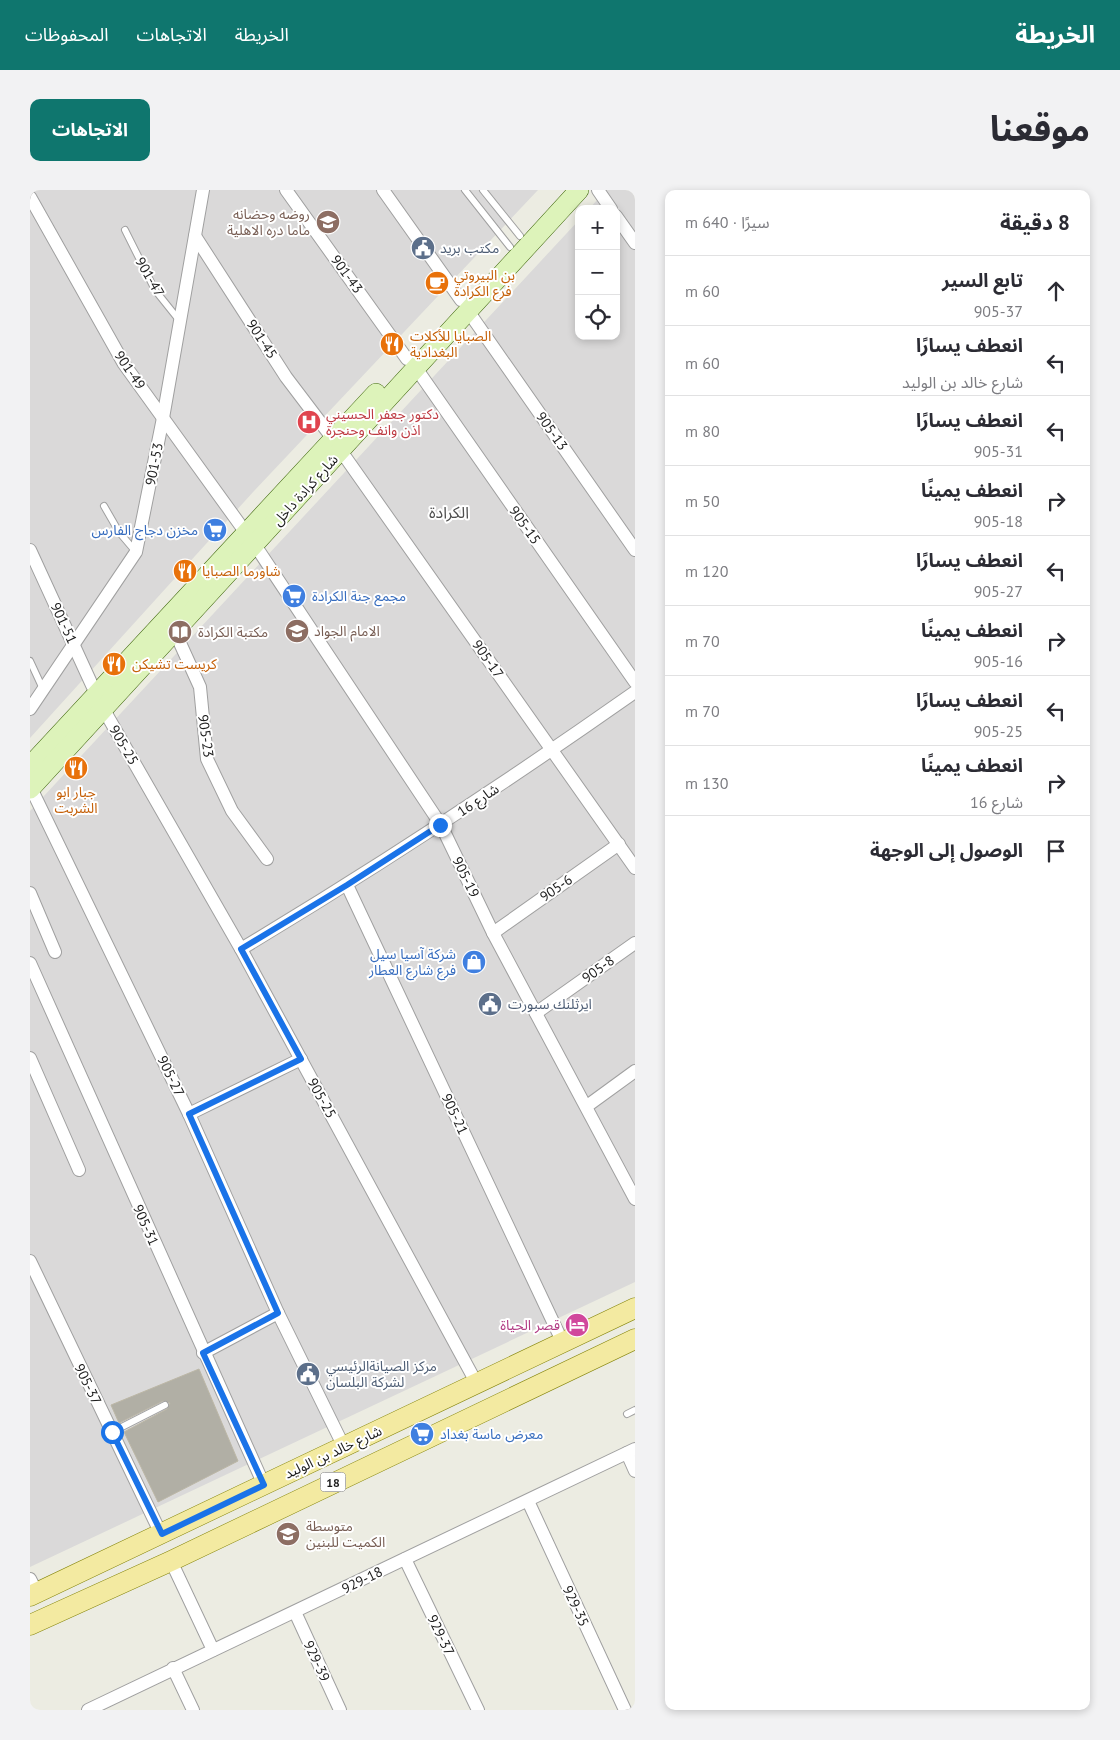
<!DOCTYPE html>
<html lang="ar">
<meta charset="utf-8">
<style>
body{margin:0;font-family:"PT Sans","Noto Sans Arabic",sans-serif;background:#f2f2f3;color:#2b2b33;direction:rtl}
.controls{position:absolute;right:15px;top:15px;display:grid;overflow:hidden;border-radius:10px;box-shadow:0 2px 8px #0003}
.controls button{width:45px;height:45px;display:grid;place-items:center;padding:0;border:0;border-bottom:1px solid #e1e1e2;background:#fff;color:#2b2b33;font:25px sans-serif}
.stop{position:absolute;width:15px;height:15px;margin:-11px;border:4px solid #1a73e8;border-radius:50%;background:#fff}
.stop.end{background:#1a73e8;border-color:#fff;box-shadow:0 1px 5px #0008}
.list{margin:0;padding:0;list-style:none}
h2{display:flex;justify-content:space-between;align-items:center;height:65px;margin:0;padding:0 20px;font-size:21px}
h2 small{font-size:16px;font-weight:400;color:#7c7c81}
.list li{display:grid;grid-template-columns:32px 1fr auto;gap:15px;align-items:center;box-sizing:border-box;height:70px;padding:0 20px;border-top:1px solid #e1e1e2}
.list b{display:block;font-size:19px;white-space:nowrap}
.list p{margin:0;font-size:16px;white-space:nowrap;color:#7c7c81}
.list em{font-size:16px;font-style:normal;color:#7c7c81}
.icon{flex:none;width:28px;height:28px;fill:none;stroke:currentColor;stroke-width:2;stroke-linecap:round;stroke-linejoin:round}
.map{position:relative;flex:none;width:605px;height:1520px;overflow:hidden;direction:ltr;border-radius:10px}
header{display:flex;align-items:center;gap:30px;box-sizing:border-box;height:70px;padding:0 25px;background:#0f766e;color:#fff}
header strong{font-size:24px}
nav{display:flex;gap:28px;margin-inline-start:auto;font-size:18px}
.intro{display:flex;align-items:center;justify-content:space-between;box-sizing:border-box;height:120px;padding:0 30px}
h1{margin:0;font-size:35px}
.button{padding:12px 22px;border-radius:10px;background:#0f766e;color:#fff;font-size:18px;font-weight:700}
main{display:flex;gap:30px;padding:0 30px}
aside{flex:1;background:#fff;border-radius:10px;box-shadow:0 2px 8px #0003}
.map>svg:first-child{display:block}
.residential{fill:#dad9d9}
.building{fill:#b1afa5;stroke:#bcb7a6}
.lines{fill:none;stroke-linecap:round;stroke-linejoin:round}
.lane-casing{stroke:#a0a0a0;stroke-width:8}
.street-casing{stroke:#a0a0a0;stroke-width:14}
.secondary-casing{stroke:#40670e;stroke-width:20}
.primary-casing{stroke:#86860d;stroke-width:21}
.lane{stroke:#fff;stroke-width:6}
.street{stroke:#fff;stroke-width:12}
.secondary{stroke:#ddf3ba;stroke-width:19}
.primary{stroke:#f3eaa1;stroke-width:20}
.route{stroke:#1a73e8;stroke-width:6}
.labels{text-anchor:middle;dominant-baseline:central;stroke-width:4;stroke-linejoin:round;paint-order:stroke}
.shield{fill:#fff;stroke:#606060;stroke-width:1}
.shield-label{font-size:12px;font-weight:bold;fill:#1c1c1c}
.education-label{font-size:14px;fill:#785e54;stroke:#fff;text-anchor:start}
.service-label{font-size:14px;fill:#4e5e75;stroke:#fff;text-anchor:start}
.street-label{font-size:14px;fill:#1c1c1c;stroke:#fff}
.food-label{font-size:14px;fill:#c56008;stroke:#fff;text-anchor:start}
.health-label{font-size:14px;fill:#be3a42;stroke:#fff;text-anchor:start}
.shop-label{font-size:14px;fill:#366cbe;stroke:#fff;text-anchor:end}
.hotel-label{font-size:14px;fill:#b23c85;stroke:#fff;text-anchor:end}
.quarter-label{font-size:16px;fill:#4f4f4f;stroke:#fff}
</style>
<header>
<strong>الخريطة</strong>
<nav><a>الخريطة</a><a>الاتجاهات</a><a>المحفوظات</a></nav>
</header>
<div class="intro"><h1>موقعنا</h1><a class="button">الاتجاهات</a></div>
<main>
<aside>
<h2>8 دقيقة<small>سيرًا · 640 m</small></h2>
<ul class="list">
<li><svg class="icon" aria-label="ahead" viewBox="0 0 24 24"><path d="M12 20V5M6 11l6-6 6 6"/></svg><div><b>تابع السير</b><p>905-37</p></div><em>60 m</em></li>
<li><svg class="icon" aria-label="left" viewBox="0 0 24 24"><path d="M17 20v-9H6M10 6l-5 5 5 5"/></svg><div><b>انعطف يسارًا</b><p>شارع خالد بن الوليد</p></div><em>60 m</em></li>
<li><svg class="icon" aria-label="left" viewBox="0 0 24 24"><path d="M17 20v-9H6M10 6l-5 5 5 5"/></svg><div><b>انعطف يسارًا</b><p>905-31</p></div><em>80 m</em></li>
<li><svg class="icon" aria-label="right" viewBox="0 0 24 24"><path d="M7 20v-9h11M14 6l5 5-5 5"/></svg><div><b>انعطف يمينًا</b><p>905-18</p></div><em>50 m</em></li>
<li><svg class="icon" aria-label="left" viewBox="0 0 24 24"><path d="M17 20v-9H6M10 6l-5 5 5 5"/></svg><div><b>انعطف يسارًا</b><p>905-27</p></div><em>120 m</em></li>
<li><svg class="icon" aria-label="right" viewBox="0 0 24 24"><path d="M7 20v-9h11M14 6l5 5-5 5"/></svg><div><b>انعطف يمينًا</b><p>905-16</p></div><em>70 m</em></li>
<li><svg class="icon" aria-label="left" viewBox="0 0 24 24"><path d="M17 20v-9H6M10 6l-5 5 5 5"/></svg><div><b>انعطف يسارًا</b><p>905-25</p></div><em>70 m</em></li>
<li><svg class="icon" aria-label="right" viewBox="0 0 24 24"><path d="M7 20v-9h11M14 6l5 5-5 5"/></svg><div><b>انعطف يمينًا</b><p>شارع 16</p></div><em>130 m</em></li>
<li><svg class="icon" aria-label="arrive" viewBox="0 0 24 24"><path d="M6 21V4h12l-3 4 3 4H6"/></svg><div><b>الوصول إلى الوجهة</b></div></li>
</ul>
</aside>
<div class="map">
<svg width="605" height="1520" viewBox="0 0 605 1520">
<rect width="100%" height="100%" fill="#ecece2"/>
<g class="residential">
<polygon points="0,0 508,0 224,301 0,548"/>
<polygon points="576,0 605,0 605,1092 0,1377 0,621 549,30 549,146 586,146 586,19 559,19"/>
</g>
<polygon class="building" points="169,1179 208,1271 128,1312 94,1242 137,1219 140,1213 133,1211 89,1233 81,1215"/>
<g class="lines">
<g class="lane-casing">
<g id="lane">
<polyline points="435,0 480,57"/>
<polyline points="453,0 490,46"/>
<polyline points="95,40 125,100 149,130"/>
<polyline points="74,316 89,342 106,362"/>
<polyline points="0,471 13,499"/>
<polyline points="597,1224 605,1220"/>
<polyline points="82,1242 135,1215"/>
</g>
</g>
<g class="street-casing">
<g id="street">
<polyline points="256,0 377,169"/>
<polyline points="353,0 431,110"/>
<polyline points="568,0 581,19"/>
<polyline points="0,7 94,174 216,343"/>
<polyline points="586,26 605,53"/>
<polyline points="165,46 256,187 303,249"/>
<polyline points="438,121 605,360"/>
<polyline points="386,178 605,492"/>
<polyline points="311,261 605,678"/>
<polyline points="225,355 411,635 463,743 605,1009"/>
<polyline points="0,360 67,506"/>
<polyline points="145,442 170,497 177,569 202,621 237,669"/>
<polyline points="0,519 106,362 133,228 173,0"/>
<polyline points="74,520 211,759 447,1194"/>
<polyline points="1,598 159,924 248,1123 314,1257"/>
<polyline points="317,695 533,1153"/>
<polyline points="0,703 25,762"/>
<polyline points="463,743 589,654"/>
<path d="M211,759C346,678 477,592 605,502"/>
<polyline points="0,773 234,1295"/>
<polyline points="506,823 605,753"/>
<polyline points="0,868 49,980"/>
<polyline points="557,916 605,881"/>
<polyline points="159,924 271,869"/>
<polyline points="0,1071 131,1344"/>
<polyline points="173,1163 248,1123"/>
<polyline points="597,1263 605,1281"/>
<polyline points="498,1311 595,1520"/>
<polyline points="375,1369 448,1520"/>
<polyline points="141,1371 183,1460"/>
<polyline points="0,1389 7,1403"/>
<polyline points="265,1422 310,1520"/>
<polyline points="143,1478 163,1520"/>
<polyline points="58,1520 605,1259"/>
</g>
</g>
<g class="secondary-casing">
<g id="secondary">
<polyline points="0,576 346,203"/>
<polyline points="0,599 549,0"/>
</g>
</g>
<g class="primary-casing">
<g id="primary">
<polyline points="0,1406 605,1118"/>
<polyline points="0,1435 141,1371 605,1149"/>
</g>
</g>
<use href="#lane" class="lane"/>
<use href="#street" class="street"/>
<use href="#secondary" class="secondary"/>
<use href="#primary" class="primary"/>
</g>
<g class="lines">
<polyline class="route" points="82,1242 132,1344 234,1295 173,1163 248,1123 159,924 271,869 211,759 317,695 410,635"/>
</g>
<defs>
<g id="school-disc" transform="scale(1.25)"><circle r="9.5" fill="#8d6e63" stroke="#fff"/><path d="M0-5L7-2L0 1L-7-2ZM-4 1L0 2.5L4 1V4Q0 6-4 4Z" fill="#fff"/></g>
<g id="civic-disc" transform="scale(1.25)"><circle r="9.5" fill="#5c6f8a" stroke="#fff"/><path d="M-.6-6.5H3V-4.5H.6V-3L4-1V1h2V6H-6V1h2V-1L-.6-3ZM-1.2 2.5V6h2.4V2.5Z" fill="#fff"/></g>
<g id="cafe-disc" transform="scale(1.25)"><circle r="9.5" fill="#e8710a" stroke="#fff"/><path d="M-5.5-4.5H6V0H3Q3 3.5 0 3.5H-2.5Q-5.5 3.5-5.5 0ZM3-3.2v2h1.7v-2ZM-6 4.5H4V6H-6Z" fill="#fff"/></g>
<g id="restaurant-disc" transform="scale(1.25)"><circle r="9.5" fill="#e8710a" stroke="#fff"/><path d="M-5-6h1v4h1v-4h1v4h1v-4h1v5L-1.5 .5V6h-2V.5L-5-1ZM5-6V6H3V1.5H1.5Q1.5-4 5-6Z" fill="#fff"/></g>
<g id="hospital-disc" transform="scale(1.25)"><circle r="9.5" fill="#e0444e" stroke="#fff"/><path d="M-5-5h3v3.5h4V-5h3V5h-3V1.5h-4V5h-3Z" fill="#fff"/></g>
<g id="supermarket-disc" transform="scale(1.25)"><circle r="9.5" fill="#3f7fe0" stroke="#fff"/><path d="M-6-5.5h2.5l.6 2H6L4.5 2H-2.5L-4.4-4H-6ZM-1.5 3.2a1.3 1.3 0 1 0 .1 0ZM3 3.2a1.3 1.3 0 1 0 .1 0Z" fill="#fff"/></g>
<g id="library-disc" transform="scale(1.25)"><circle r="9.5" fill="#8d6e63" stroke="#fff"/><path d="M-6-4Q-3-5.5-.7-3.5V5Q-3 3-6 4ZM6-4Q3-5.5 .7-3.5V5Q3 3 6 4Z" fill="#fff"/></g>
<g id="shop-disc" transform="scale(1.25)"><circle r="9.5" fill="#3f7fe0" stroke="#fff"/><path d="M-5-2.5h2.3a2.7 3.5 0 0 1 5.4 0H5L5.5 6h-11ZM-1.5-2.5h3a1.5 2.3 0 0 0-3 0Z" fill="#fff"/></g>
<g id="hotel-disc" transform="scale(1.25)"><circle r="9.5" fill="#d1479c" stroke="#fff"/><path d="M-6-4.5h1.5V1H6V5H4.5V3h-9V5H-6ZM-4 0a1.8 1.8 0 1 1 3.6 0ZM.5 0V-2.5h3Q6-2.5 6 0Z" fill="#fff"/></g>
</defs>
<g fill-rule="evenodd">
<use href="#school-disc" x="298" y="32"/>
<use href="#civic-disc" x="393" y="58"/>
<use href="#cafe-disc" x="407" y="93"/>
<use href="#restaurant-disc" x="362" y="154"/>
<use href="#hospital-disc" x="279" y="232"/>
<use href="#supermarket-disc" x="185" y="340"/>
<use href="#restaurant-disc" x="155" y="381"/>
<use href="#supermarket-disc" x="264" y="406"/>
<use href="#school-disc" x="267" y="441"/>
<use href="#library-disc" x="150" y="442"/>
<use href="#restaurant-disc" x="84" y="474"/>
<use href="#restaurant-disc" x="46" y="578"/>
<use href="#shop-disc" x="444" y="772"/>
<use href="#civic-disc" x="460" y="814"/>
<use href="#hotel-disc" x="547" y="1135"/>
<use href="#civic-disc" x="278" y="1184"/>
<use href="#supermarket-disc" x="392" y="1244"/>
<use href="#school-disc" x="258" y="1344"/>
</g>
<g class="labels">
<rect class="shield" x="290.5" y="1282.5" width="25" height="19" rx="4"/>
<g class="shield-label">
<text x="303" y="1292">18</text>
</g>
<g class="education-label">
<text x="280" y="24" text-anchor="end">روضه وحضانه<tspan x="280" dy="16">ماما دره الاهلية</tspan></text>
<text x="284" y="441">الامام الجواد</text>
<text x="168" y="442">مكتبة الكرادة</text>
<text x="276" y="1336">متوسطة<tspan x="276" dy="16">الكميت للبنين</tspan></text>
</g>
<g class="service-label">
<text x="410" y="58">مكتب بريد</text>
<text x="478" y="814">ايرثلنك سبورت</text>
<text x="296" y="1176">مركز الصيانةالرئيسي<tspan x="296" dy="16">لشركة البلسان</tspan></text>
</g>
<g class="street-label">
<text transform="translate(317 84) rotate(54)">901-43</text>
<text transform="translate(120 87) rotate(60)">901-47</text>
<text transform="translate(232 149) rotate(57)">901-45</text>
<text transform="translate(100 180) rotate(56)">901-49</text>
<text transform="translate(522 241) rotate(55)">905-13</text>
<text transform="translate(124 274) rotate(-79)">901-53</text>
<text transform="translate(275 300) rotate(-48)">شارع كرادة داخل</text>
<text transform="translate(495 335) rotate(55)">905-15</text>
<text transform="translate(34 433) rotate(65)">901-51</text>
<text transform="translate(458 469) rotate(55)">905-17</text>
<text transform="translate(176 546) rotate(82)">905-23</text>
<text transform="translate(94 555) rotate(60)">905-25</text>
<text transform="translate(448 610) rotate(-34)">شارع 16</text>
<text transform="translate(436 687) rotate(64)">905-19</text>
<text transform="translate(526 698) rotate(-35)">905-6</text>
<text transform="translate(568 779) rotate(-36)">905-8</text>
<text transform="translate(141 886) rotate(64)">905-27</text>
<text transform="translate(292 908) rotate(61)">905-25</text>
<text transform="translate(425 924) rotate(65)">905-21</text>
<text transform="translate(116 1035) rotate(66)">905-31</text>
<text transform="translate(58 1194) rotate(64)">905-37</text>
<text transform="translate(303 1262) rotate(-25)">شارع خالد بن الوليد</text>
<text transform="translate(332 1390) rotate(-26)">929-18</text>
<text transform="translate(546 1416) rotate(65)">929-35</text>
<text transform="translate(411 1445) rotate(64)">929-37</text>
<text transform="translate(287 1471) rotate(65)">929-39</text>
</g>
<g class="food-label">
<text x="424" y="85">بن البيروتي<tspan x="424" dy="16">فرع الكرادة</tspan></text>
<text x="380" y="146">الصبايا للأكلات<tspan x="380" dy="16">البغدادية</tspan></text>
<text x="172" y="381">شاورما الصبايا</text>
<text x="102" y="474">كريست تشيكن</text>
<text x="46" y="602" text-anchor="middle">جبار ابو<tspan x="46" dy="16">الشربت</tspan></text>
</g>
<g class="health-label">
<text x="296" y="224">دكتور جعفر الحسيني<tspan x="296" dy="16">اذن وانف وحنجرة</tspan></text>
</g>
<g class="shop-label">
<text x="168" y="340">مخزن دجاج الفارس</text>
<text x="282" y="406" text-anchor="start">مجمع جنة الكرادة</text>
<text x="426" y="764">شركة آسيا سيل<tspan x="426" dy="16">فرع شارع العطار</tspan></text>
<text x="410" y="1244" text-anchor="start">معرض ماسة بغداد</text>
</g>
<g class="hotel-label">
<text x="530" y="1135">قصر الحياة</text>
</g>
<g class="quarter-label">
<text x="419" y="322">الكرادة</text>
</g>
</g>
</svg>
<div class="controls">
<button>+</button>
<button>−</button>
<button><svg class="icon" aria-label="locate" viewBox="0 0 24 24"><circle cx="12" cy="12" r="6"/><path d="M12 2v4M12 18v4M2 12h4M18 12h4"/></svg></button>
</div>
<div class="stop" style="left:82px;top:1242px"></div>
<div class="stop end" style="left:410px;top:635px"></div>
</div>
</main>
